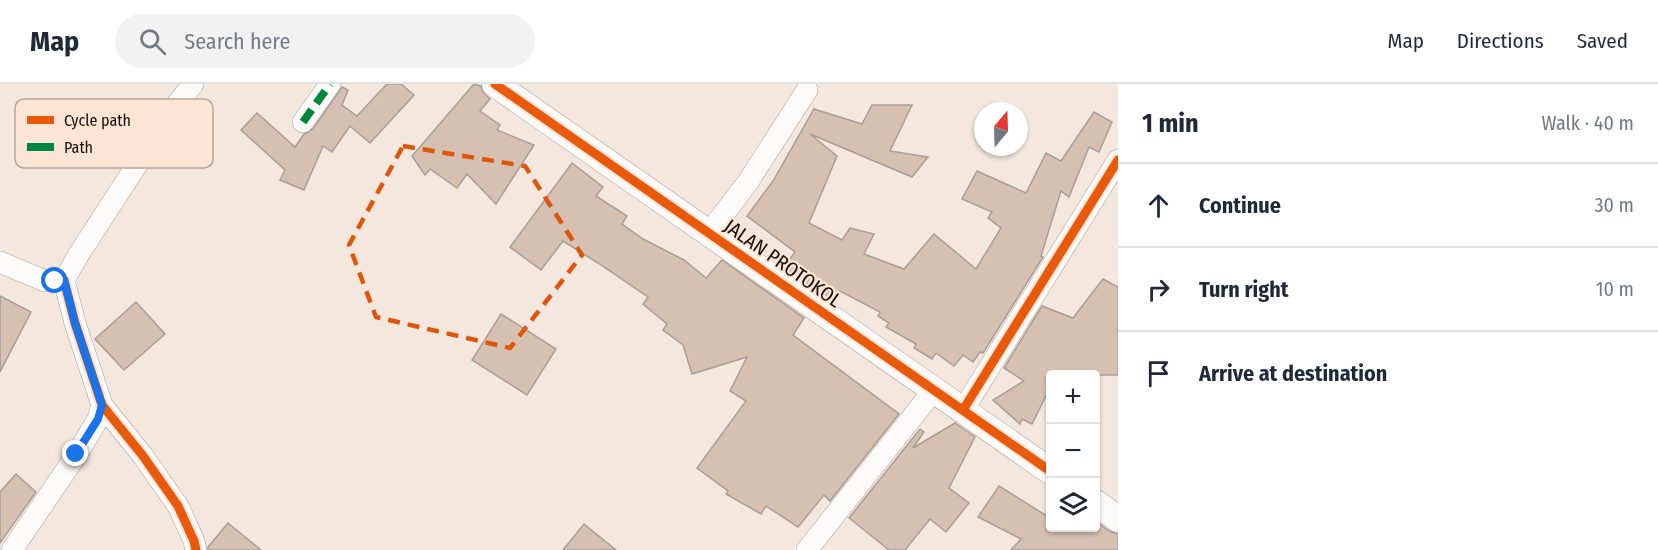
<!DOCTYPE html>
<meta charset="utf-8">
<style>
body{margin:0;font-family:"Fira Sans Condensed",sans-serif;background:#f2f2f3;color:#1f2937}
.controls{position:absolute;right:18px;bottom:18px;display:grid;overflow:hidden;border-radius:6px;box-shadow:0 2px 4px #0004}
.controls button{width:54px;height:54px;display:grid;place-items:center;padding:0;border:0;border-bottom:2px solid #e0e1e3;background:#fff;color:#1f2937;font:30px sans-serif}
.compass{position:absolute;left:974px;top:18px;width:54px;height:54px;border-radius:50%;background:#fff;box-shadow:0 2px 4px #0004;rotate:19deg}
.stop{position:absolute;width:18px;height:18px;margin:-14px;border:4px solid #1a73e8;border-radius:50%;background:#fff}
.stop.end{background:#1a73e8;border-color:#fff;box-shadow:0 2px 6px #0008}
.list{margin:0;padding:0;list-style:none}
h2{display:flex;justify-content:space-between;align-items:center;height:78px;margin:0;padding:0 24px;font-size:26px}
h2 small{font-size:20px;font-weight:400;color:#747a83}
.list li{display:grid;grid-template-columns:39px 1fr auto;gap:18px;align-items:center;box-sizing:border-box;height:84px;padding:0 24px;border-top:2px solid #e0e1e3}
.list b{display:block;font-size:22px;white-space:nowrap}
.list em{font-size:20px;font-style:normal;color:#747a83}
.icon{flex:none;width:33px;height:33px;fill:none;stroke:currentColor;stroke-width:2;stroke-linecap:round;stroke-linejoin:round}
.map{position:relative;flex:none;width:1118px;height:466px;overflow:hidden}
header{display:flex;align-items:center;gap:36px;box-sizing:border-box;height:84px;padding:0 30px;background:#fff;border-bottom:2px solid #e0e1e3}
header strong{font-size:28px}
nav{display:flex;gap:33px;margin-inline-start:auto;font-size:21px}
.search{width:420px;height:54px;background:#f2f2f3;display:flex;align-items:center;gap:15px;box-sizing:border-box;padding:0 21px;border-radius:33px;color:#747a83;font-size:22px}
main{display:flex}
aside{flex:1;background:#fff}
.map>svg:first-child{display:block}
.building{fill:#d5c0b1;stroke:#a99e96;stroke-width:1.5}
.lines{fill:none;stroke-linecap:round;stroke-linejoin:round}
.minor-casing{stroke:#aba099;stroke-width:22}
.tertiary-casing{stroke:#aba099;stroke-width:27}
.minor{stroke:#fdfbfa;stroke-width:21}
.tertiary{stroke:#fdfbfa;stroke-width:26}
.quiet{stroke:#00873e;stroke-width:8;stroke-dasharray:15 8;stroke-linecap:butt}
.cycleway-casing{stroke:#fde5d5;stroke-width:13}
.cycleway{stroke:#e8590c;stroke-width:9}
.route{stroke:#1a73e8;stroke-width:8}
.marked{fill:none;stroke:#de550c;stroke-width:4.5;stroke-dasharray:12 8;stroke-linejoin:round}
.labels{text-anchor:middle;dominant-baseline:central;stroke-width:4.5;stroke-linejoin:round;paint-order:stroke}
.street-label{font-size:20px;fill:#190f09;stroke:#fde5d5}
.key{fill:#fde5d5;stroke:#b9a598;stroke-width:1.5}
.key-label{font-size:16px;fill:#190f09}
</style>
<header>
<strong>Map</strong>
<div class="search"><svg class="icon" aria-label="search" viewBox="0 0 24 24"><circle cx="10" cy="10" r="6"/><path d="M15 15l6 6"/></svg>Search here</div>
<nav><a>Map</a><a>Directions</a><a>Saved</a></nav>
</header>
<main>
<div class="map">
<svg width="1118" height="466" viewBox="0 0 1118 466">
<rect width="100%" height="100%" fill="#f4e7de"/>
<g class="building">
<polygon points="387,0 401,0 414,11 370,59 350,42 332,68 323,62 304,106 280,96 285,86 241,46 257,29 295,63 304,50 313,45 342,3 348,6 342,21 357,32"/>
<polygon points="474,0 481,2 482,7 490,15 480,27 500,41 497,46 534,61 496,120 467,90 457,104 430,85 425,91 412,72"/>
<polygon points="872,21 912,21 890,67 928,73 912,93 810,50 837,72 809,139 842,156 850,144 874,150 864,170 904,185 934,150 976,185 1001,144 988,134 992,128 962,115 977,87 1026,109 1046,69 1061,77 1094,28 1112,38 1099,68 1089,63 1069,113 1061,107 1041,172 1043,173 983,269 980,268 973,278 963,271 954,282 936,269 932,275 914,264 916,260 886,243 889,239 878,232 880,228 840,207 836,215 819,208 784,183 795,168 747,132 773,97 814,25 862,40"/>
<polygon points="572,79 603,103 596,112 627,132 622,140 643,155 684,176 706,194 722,176 804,234 793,251 899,330 830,417 824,411 798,443 766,422 761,430 726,410 728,407 697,384 746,317 730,307 747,273 692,290 683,261 663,246 667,240 643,220 648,213 598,179 563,157 541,186 510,163"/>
<polygon points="1103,195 1118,203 1118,291 1050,291 1050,315 1046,312 1032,340 1022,335 1020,340 993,316 1024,297 1004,284 1042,222 1073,234"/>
<polygon points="0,212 31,228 0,288"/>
<polygon points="136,218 165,250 124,286 95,255"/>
<polygon points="501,230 556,265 527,311 472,276"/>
<polygon points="955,339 975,353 949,404 969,419 946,448 930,435 905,466 889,466 849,434 920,345 924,348 913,364"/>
<polygon points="16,390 36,408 0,459 0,408"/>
<polygon points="999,402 1050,434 1050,444 1095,444 1095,437 1109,447 1118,450 1118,466 1011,466 1021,455 978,433"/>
<polygon points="228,439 261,466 208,466 208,463"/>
<polygon points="584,440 616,466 563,466"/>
</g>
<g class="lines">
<g class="minor-casing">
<g id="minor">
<polyline points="303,38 330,0"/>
<polyline points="709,149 748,98 807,6"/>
<polyline points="0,178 45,197 64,196 79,170 171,28 193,0"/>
<polyline points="64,196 75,239 102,321 143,372 178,422 194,457 196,466"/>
<polyline points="963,326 1118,76"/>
<polyline points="12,466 77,370 98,335 102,321"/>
<polyline points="807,466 934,306"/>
</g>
</g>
<g class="tertiary-casing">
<g id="tertiary">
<polyline points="495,0 1050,387"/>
<polyline points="1096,419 1118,435"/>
</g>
</g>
<use href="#minor" class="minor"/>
<use href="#tertiary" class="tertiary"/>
<polyline class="quiet" points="303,38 330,0"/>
<g class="cycleway-casing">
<g id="cycleway">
<polyline points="495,0 1050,387"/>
<polyline points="64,196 75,239 102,321 143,372 178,422 194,457 196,466"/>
<polyline points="963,326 1118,76"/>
</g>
</g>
<use href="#cycleway" class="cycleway"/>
</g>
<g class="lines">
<polyline class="route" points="55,197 64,196 75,239 102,321 98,335 76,370"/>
</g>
<path class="marked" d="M403,62L525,82L582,171L510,264L376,233L349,161Z"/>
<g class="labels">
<g class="street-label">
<text transform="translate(783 179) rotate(35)">JALAN PROTOKOL</text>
</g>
</g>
<rect x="15" y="15" width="198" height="69" rx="9" class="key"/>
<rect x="27" y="32" width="27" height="8" fill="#e8590c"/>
<rect x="27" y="59" width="27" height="8" fill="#00873e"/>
<g class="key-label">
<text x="64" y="42">Cycle path</text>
<text x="64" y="69">Path</text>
</g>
</svg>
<div class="controls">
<button>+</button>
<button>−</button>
<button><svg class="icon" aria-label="layers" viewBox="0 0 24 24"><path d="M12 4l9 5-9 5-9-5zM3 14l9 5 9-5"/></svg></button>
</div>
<svg class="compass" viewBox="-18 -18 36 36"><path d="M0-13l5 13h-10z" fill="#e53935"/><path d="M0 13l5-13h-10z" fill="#747a83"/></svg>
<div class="stop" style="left:55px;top:197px"></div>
<div class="stop end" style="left:76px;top:370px"></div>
</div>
<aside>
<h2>1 min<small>Walk · 40 m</small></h2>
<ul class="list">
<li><svg class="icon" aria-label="ahead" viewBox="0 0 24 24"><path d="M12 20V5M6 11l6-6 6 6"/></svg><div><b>Continue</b></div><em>30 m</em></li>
<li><svg class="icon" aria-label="right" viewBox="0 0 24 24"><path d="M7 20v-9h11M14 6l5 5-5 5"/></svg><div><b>Turn right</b></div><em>10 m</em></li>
<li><svg class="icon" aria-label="arrive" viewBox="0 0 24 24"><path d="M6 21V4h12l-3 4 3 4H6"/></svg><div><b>Arrive at destination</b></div></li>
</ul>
</aside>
</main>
